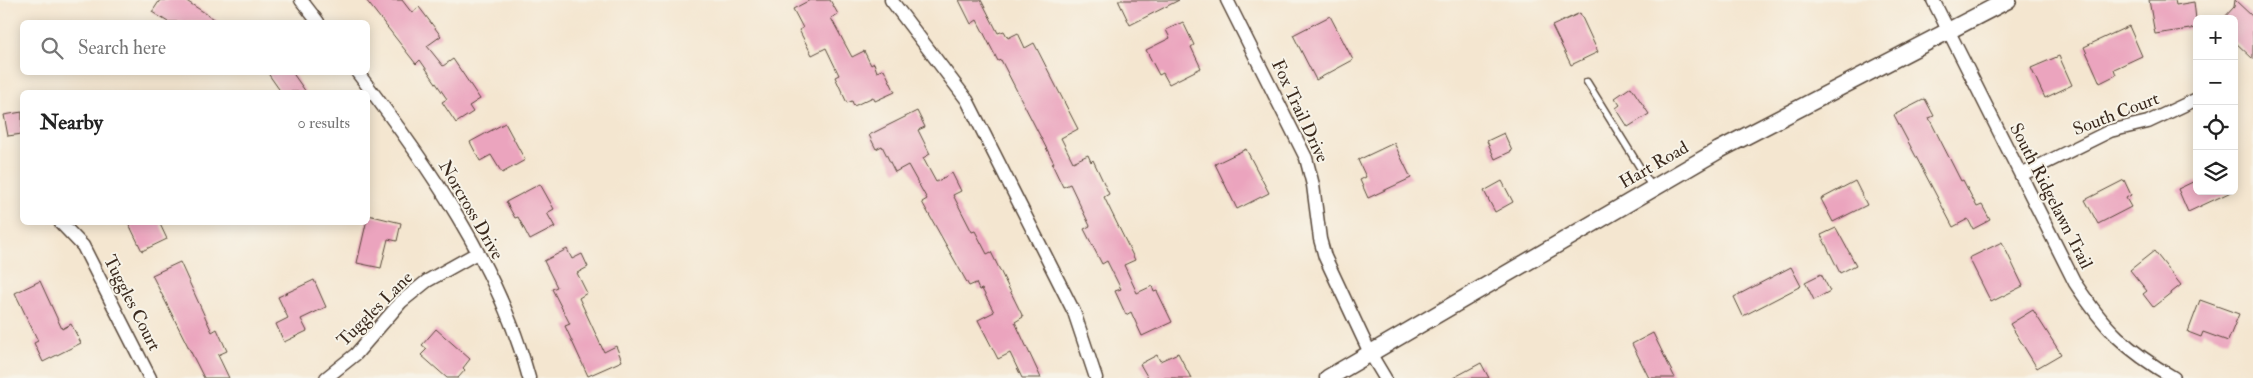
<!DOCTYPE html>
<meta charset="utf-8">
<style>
body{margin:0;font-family:"IM FELL Double Pica",serif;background:#f2f2f2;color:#222}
.controls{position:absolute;right:15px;top:15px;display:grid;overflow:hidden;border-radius:8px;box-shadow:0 2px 12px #0003}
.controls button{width:45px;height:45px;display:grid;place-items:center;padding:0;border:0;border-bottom:1px solid #e0e0e0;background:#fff;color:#222;font:25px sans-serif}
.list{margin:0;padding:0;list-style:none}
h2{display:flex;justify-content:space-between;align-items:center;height:65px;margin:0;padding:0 20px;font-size:21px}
h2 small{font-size:16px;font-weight:400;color:#767676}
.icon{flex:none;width:28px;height:28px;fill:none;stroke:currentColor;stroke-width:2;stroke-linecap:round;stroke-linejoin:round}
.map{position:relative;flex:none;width:2253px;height:378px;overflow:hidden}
.search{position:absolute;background:#fff;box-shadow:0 2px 12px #0003;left:20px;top:20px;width:350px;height:55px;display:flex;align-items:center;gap:12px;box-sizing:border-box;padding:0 18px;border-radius:8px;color:#767676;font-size:19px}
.panel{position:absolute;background:#fff;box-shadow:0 2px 12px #0003;left:20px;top:90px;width:350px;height:135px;border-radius:8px}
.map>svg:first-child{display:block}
.building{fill:#eba4be}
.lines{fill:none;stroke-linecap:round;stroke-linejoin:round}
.service-casing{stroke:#574639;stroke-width:9}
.minor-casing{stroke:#574639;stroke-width:15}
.tertiary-casing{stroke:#574639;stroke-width:19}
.service{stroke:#fff;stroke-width:6}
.minor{stroke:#fff;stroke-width:12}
.tertiary{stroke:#fff;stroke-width:16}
.labels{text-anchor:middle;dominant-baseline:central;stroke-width:4;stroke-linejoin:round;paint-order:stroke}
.street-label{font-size:18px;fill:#3b2a1e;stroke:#f7f3e8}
</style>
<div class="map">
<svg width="2253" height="378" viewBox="0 0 2253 378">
<rect width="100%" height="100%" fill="#f7f3e8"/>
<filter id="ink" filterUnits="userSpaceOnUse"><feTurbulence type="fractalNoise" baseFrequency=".02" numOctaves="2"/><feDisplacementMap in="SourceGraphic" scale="10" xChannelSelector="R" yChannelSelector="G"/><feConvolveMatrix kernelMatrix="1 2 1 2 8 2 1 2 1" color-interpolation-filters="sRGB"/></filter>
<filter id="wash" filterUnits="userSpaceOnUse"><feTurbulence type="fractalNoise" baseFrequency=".0096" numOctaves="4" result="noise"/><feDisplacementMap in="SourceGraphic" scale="20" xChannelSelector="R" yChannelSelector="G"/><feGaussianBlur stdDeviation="1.12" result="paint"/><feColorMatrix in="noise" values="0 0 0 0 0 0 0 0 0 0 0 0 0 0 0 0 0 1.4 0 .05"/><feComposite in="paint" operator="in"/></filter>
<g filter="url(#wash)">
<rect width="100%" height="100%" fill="#f4e6d0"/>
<g id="blocks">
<g class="building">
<polygon points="160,0 185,0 219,22 168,22 152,12"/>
<polygon points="366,0 402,0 412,13 419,7 441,36 427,46 443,66 453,59 480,99 469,106 473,112 456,123 442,102 447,99 420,60 416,64"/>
<polygon points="810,0 830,0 838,14 831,18 852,57 864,51 871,65 874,63 877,72 884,69 895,92 875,101 873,97 854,106 852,101 847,103 835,77 839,75 826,48 812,55 799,30 803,28 793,9"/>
<polygon points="959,0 981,0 998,33 1004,31 1008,38 1018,33 1025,48 1034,43 1078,129 1061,138 1073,162 1088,155 1091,162 1093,160 1109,194 1104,197 1135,260 1124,265 1137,293 1152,286 1154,292 1157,291 1172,322 1142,336 1131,312 1126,315 1115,291 1121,289 1107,261 1102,264 1084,229 1090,226 1070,184 1063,187 1052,164 1054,163 1001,60 998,61 977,20 971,24"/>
<polygon points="1118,0 1179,0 1130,25"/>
<polygon points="2149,0 2175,0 2176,5 2194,2 2197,28 2155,34"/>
<polygon points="2235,0 2253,17 2253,59 2234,41 2234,19 2223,19 2234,7"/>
<polygon points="1580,13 1598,52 1571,65 1552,26"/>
<polygon points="1330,16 1353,60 1316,80 1293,35"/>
<polygon points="1183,22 1194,45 1191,47 1201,68 1169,84 1163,73 1159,75 1146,50 1170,38 1166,30"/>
<polygon points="2129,26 2142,56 2114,69 2116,75 2100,83 2084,47"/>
<polygon points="2059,56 2072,85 2045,98 2031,68"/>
<polygon points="267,72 292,72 306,92 281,92"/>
<polygon points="1631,87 1649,114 1628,127 1616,108 1620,105 1615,98"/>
<polygon points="1925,99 1934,116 1929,118 1961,181 1963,180 1977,207 1982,205 1990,220 1973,229 1968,219 1953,227 1894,115"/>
<polygon points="917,111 925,127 918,130 930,154 923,158 936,182 952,173 961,191 953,195 972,232 975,231 987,254 991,252 1023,317 1015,322 1041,378 1022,378 1010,353 998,359 978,320 994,312 982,289 979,290 976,283 969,286 922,202 927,199 908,165 895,172 882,146 876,149 869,135"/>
<polygon points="22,112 22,134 8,136 4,115"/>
<polygon points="505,123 525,160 502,173 491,155 480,161 470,142"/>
<polygon points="1504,133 1512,151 1495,159 1487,141"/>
<polygon points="1394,143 1411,178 1368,198 1360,180 1366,177 1358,160"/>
<polygon points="1246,149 1269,193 1237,209 1215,164"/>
<polygon points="2124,180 2131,195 2126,198 2131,207 2098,224 2085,200"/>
<polygon points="2197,180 2197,191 2233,191 2188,212 2178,189"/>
<polygon points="1502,181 1513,202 1495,212 1484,191"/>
<polygon points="1855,181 1867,205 1833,222 1821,199"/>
<polygon points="540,184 554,209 547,213 555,227 530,240 518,217 515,218 506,202"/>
<polygon points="368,215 401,223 397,241 388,239 381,268 357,263"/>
<polygon points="128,222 159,222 167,239 142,251"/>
<polygon points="1836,228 1856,265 1840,273 1821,235"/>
<polygon points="2002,242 2023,286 1991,302 1969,258"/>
<polygon points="567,249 572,259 582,254 588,267 577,273 587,293 579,298 604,352 616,346 622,361 588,376 565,326 570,324 552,289 557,287 544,261"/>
<polygon points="2154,251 2181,285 2153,307 2143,294 2147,291 2130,270"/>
<polygon points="180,262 212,332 217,329 227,351 218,355 229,378 204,378 152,275"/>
<polygon points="1791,267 1801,286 1743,316 1734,297"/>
<polygon points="1821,274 1830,291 1814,300 1805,282"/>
<polygon points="314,280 326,307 301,319 307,331 284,342 276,324 288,318 278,297"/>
<polygon points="40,281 62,329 71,324 81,343 43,362 34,343 38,341 15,293"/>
<polygon points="2200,300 2239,314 2228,341 2203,332 2201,337 2188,332"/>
<polygon points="2033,310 2061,354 2037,368 2010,324"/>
<polygon points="436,329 470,359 463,368 465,370 458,378 447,378 421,355 427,349 422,345"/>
<polygon points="1653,333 1675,378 1649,378 1632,344"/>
<polygon points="1178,353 1191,378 1148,378 1140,364 1157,355 1160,361"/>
<polygon points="1481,363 1489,378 1453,378"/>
</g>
</g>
</g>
<g filter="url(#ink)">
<use href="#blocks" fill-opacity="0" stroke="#574639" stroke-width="1"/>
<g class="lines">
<g class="service-casing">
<polyline id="service" points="1587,82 1652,187"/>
</g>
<g class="minor-casing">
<g id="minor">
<polyline points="301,0 318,22"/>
<polyline points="891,0 967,100 1074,312 1096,378"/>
<polyline points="1227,0 1306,158 1313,185 1320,239 1325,257 1370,353 1385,378"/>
<path d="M1933,0L2075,283C2105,329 2126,350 2174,378"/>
<path d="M357,72C427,163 499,266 529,378"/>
<polyline points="2021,175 2110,131 2148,122 2197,99"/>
<polyline points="60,222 83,246 150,378"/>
<polyline points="326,378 356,354 401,302 427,281 477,253"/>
</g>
</g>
<g class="tertiary-casing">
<polyline id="tertiary" points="1328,378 1719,150 2008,0"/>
</g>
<use href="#service" class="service"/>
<use href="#minor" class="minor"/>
<use href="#tertiary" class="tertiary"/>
</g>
</g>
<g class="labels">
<g class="street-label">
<text transform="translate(1300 111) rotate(65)">Fox Trail Drive</text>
<text transform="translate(2116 114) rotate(-21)">South Court</text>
<text transform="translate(1654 165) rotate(-30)">Hart Road</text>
<text transform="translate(2051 196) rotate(63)">South Ridgelawn Trail</text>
<text transform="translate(471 210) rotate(60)">Norcross Drive</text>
<text transform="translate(132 303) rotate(63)">Tuggles Court</text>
<text transform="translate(375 309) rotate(-45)">Tuggles Lane</text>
</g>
</g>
</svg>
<div class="controls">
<button>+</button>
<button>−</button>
<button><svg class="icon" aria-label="locate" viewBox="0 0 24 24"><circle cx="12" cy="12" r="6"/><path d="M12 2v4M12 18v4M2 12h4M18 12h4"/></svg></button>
<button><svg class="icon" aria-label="layers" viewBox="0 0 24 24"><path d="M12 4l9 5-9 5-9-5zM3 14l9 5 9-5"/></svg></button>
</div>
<div class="search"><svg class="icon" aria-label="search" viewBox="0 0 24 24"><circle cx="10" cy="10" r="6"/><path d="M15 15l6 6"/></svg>Search here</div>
<section class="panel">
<h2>Nearby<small>0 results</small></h2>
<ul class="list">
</ul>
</section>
</div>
